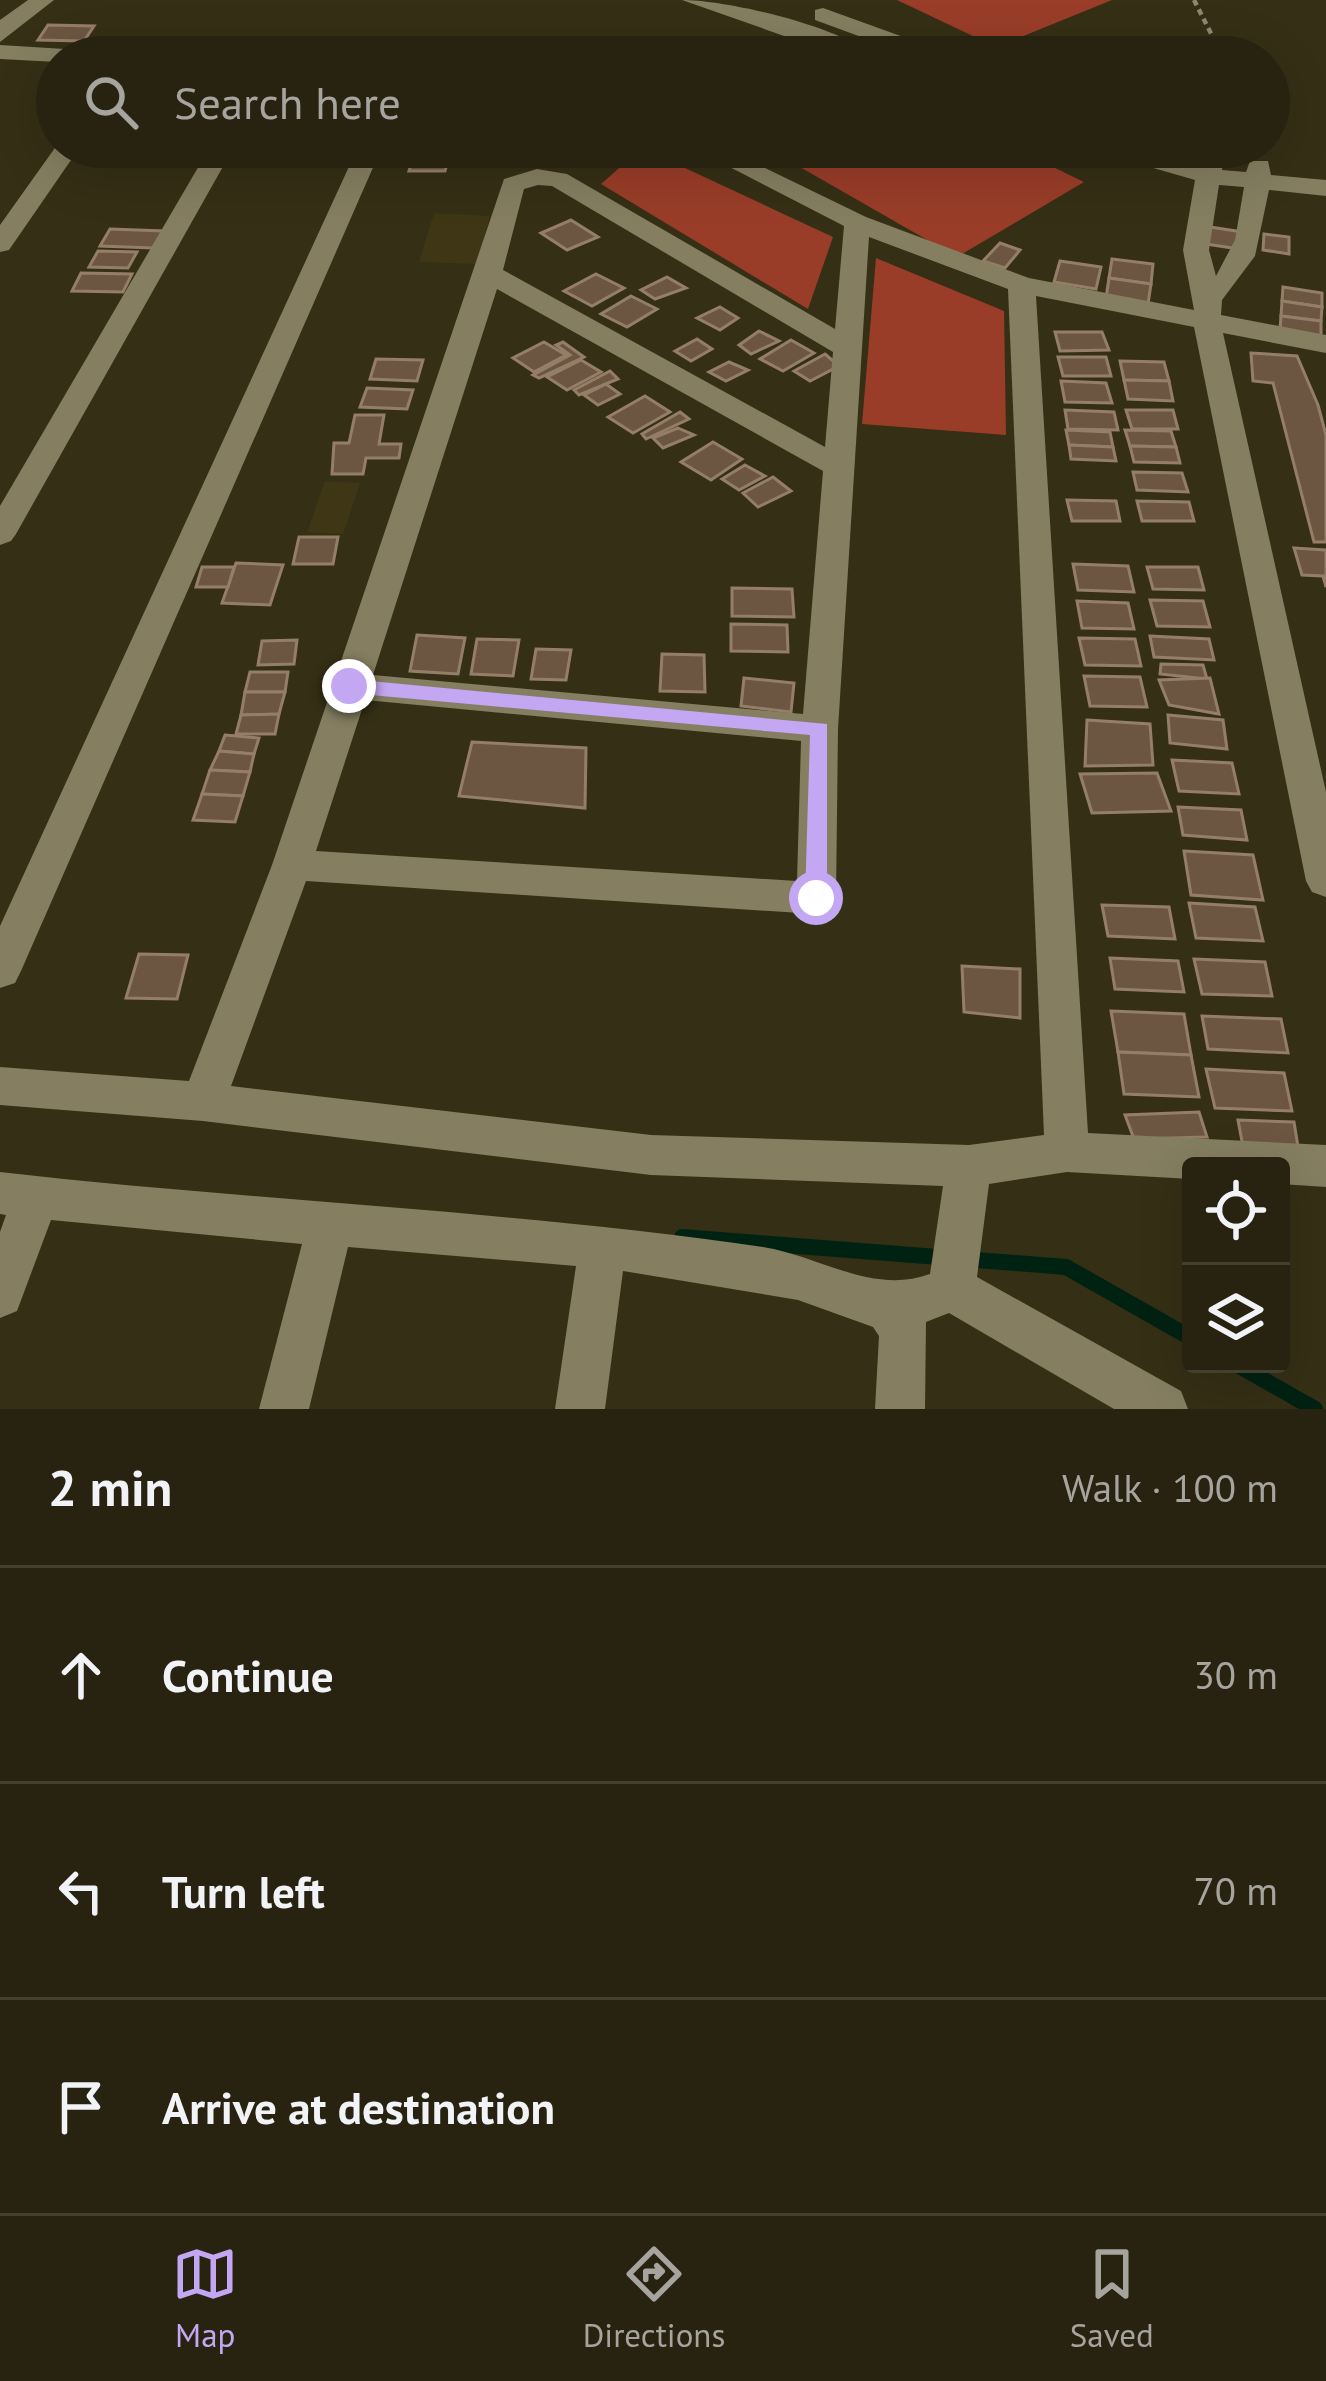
<!DOCTYPE html>
<meta charset="utf-8">
<style>
body{margin:0;font-family:"PT Sans",sans-serif;background:#342f1e;color:#f1f3f6}
.controls{position:absolute;right:36px;bottom:36px;display:grid;overflow:hidden;border-radius:12px;box-shadow:0 12px 48px #0002}
.controls button{width:108px;height:108px;display:grid;place-items:center;padding:0;border:0;border-bottom:3px solid #444030;background:#282310;color:#f1f3f6;font:60px sans-serif}
.stop{position:absolute;width:36px;height:36px;margin:-27px;border:9px solid #c3a7f2;border-radius:50%;background:#fff}
.stop.end{background:#c3a7f2;border-color:#fff;box-shadow:0 3px 12px #0008}
.list{margin:0;padding:0;list-style:none}
h2{display:flex;justify-content:space-between;align-items:center;height:156px;margin:0;padding:0 48px;font-size:51px}
h2 small{font-size:39px;font-weight:400;color:#a5a49f}
.list li{display:grid;grid-template-columns:78px 1fr auto;gap:36px;align-items:center;box-sizing:border-box;height:216px;padding:0 48px;border-top:3px solid #444030}
.list b{display:block;font-size:45px;white-space:nowrap}
.list em{font-size:39px;font-style:normal;color:#a5a49f}
.icon{flex:none;width:66px;height:66px;fill:none;stroke:currentColor;stroke-width:2;stroke-linecap:round;stroke-linejoin:round}
.map{position:relative;flex:none;width:1326px;height:1409px;overflow:hidden}
.search{position:absolute;background:#282310;box-shadow:0 12px 48px #0002;left:36px;right:36px;top:36px;height:132px;display:flex;align-items:center;gap:30px;box-sizing:border-box;padding:0 42px;border-radius:66px;color:#a5a49f;font-size:45px}
.sheet{height:804px;background:#282310}
nav{display:flex;justify-content:space-around;align-items:center;box-sizing:border-box;height:168px;border-top:3px solid #444030;background:#282310;font-size:33px;color:#a5a49f}
nav a{display:grid;justify-items:center;gap:6px}
nav .on{color:#c3a7f2}
.map>svg:first-child{display:block}
.built{fill:#3e3614}
.forest{fill:#993d28}
.lines{fill:none;stroke-linecap:round;stroke-linejoin:round}
.stream{stroke:#002212;stroke-width:16}
.building{fill:#6c5642;stroke:#957e68;stroke-width:3}
.path{stroke:#8d8873;stroke-width:4.5;stroke-dasharray:6 4.5;stroke-linecap:butt}
.street{fill:#857e61;fill-rule:evenodd}
.route{fill:#c3a7f2}
</style>
<div class="map">
<svg width="1326" height="1409" viewBox="0 0 1326 1409">
<rect width="100%" height="100%" fill="#352f15"/>
<g class="built">
<polygon points="434,213 490,216 477,264 419,262"/>
<polygon points="325,481 360,483 343,534 307,532"/>
</g>
<g class="forest">
<polygon points="897,0 1112,0 996,47"/>
<polygon points="765,147 1012,147 1084,182 957,257"/>
<polygon points="642,148 833,237 808,309 601,184"/>
<polygon points="876,258 1004,311 1006,435 862,424"/>
</g>
<g class="lines">
<g class="stream">
<polyline points="682,1237 1066,1267 1191,1338"/>
<polyline points="1236,1364 1315,1409"/>
</g>
</g>
<g class="building">
<polygon points="48,25 94,26 84,41 38,40"/>
<polygon points="416,149 451,149 445,171 409,171"/>
<polygon points="571,220 598,237 567,250 541,233"/>
<polygon points="1210,227 1243,232 1239,249 1206,244"/>
<polygon points="110,229 163,231 153,248 100,246"/>
<polygon points="1264,234 1289,237 1289,254 1263,250"/>
<polygon points="1000,243 1020,250 1005,268 983,261"/>
<polygon points="98,251 137,252 128,268 89,267"/>
<polygon points="1112,259 1153,264 1151,284 1109,278"/>
<polygon points="1060,261 1101,267 1096,289 1054,282"/>
<polygon points="81,273 132,274 123,292 72,291"/>
<polygon points="596,274 624,288 592,306 564,291"/>
<polygon points="667,277 686,288 655,299 641,290"/>
<polygon points="1109,278 1151,284 1148,304 1106,298"/>
<polygon points="1283,287 1322,293 1322,307 1282,301"/>
<polygon points="631,296 657,309 627,327 601,314"/>
<polygon points="1282,301 1322,307 1321,321 1281,316"/>
<polygon points="720,307 738,318 720,330 697,318"/>
<polygon points="1281,316 1321,321 1321,336 1280,330"/>
<polygon points="759,331 779,341 751,354 739,345"/>
<polygon points="1055,332 1102,332 1109,350 1060,351"/>
<polygon points="697,339 712,349 691,361 675,351"/>
<polygon points="791,340 814,353 783,371 760,359"/>
<polygon points="544,342 566,355 534,372 513,358"/>
<polygon points="563,342 584,357 539,378 533,375 570,355 556,345"/>
<polygon points="1251,353 1297,356 1318,405 1326,435 1326,542 1314,542 1273,383 1253,381"/>
<polygon points="825,354 839,366 810,381 794,371"/>
<polygon points="1058,357 1106,357 1111,376 1063,376"/>
<polygon points="376,359 423,360 417,381 370,379"/>
<polygon points="581,360 601,372 567,390 547,377"/>
<polygon points="1120,361 1164,362 1169,381 1124,380"/>
<polygon points="729,362 748,370 726,381 709,372"/>
<polygon points="610,371 618,379 579,395 574,390"/>
<polygon points="1124,380 1169,381 1173,401 1128,399"/>
<polygon points="1061,381 1106,383 1112,403 1065,402"/>
<polygon points="606,384 620,394 598,405 584,395"/>
<polygon points="367,388 413,390 407,409 360,407"/>
<polygon points="645,396 670,412 633,433 608,417"/>
<polygon points="1065,410 1114,412 1118,430 1068,429"/>
<polygon points="1126,410 1173,410 1178,429 1132,429"/>
<polygon points="680,412 689,419 646,439 642,434"/>
<polygon points="355,415 384,415 379,444 401,444 399,458 366,458 363,474 332,474 334,443 349,443"/>
<polygon points="678,428 694,435 663,448 653,438"/>
<polygon points="1066,430 1110,432 1113,447 1069,445"/>
<polygon points="1125,430 1171,431 1176,447 1130,446"/>
<polygon points="713,442 742,459 711,480 681,462"/>
<polygon points="1069,445 1113,447 1116,461 1071,459"/>
<polygon points="1130,446 1176,447 1180,463 1134,462"/>
<polygon points="745,465 765,476 739,490 722,479"/>
<polygon points="1133,472 1182,473 1188,492 1137,490"/>
<polygon points="773,477 791,491 758,507 743,493"/>
<polygon points="1067,500 1116,501 1120,521 1072,521"/>
<polygon points="1137,501 1189,502 1194,521 1142,521"/>
<polygon points="299,537 338,537 333,564 293,564"/>
<polygon points="1294,548 1326,550 1326,587 1323,576 1302,575"/>
<polygon points="236,563 283,565 270,605 222,603"/>
<polygon points="1073,564 1128,566 1134,592 1078,590"/>
<polygon points="202,567 234,567 228,587 196,587"/>
<polygon points="1147,567 1198,567 1204,590 1153,589"/>
<polygon points="732,588 792,589 794,617 732,616"/>
<polygon points="1150,600 1203,601 1210,627 1157,626"/>
<polygon points="1077,601 1128,603 1134,629 1082,628"/>
<polygon points="731,624 787,625 788,652 731,651"/>
<polygon points="417,635 465,638 458,674 410,671"/>
<polygon points="1150,636 1209,639 1214,660 1154,657"/>
<polygon points="1079,638 1135,639 1141,666 1085,665"/>
<polygon points="477,639 519,640 513,676 471,674"/>
<polygon points="297,640 294,664 258,665 262,641"/>
<polygon points="536,649 571,650 566,680 531,679"/>
<polygon points="662,654 704,655 705,692 660,691"/>
<polygon points="1161,664 1203,665 1207,679 1160,674"/>
<polygon points="250,672 288,672 285,692 245,692"/>
<polygon points="1084,676 1140,677 1147,707 1090,706"/>
<polygon points="744,678 794,683 791,712 741,706"/>
<polygon points="1210,678 1219,714 1169,705 1159,680"/>
<polygon points="245,692 285,692 279,714 241,715"/>
<polygon points="279,714 275,734 236,734 241,715"/>
<polygon points="1168,715 1223,720 1227,749 1170,743"/>
<polygon points="1087,720 1150,724 1153,765 1085,766"/>
<polygon points="225,735 259,738 254,754 219,751"/>
<polygon points="472,742 586,748 585,808 459,796"/>
<polygon points="219,751 254,754 250,772 210,770"/>
<polygon points="1172,760 1232,763 1239,794 1179,791"/>
<polygon points="210,770 250,772 243,796 202,794"/>
<polygon points="1157,773 1171,811 1092,813 1080,774"/>
<polygon points="202,794 243,796 235,822 193,820"/>
<polygon points="1178,807 1241,810 1247,840 1183,835"/>
<polygon points="1184,851 1253,855 1263,900 1191,895"/>
<polygon points="1189,903 1255,907 1263,941 1196,938"/>
<polygon points="1102,905 1169,907 1175,939 1108,936"/>
<polygon points="139,954 188,955 177,999 126,998"/>
<polygon points="1110,958 1178,961 1184,992 1115,989"/>
<polygon points="1194,959 1265,962 1272,996 1202,994"/>
<polygon points="962,966 1020,969 1020,1018 964,1012"/>
<polygon points="1111,1011 1184,1014 1191,1055 1118,1052"/>
<polygon points="1202,1016 1281,1019 1288,1053 1208,1049"/>
<polygon points="1118,1052 1191,1055 1199,1097 1124,1094"/>
<polygon points="1206,1069 1284,1073 1292,1111 1215,1108"/>
<polygon points="1199,1112 1207,1137 1134,1139 1125,1115"/>
<polygon points="1238,1120 1294,1122 1299,1153 1244,1152"/>
</g>
<g class="lines">
<polyline class="path" points="1194,0 1223,57"/>
<g class="street">
<polygon points="28,0 54,0 0,42 0,20"/>
<path d="M682,0C728,0 842,27 875,57H844Z"/>
<polygon points="823,8 945,52 948,57 916,57 815,20 815,10"/>
<polygon points="0,45 81,50 92,57 57,57 57,62 0,59"/>
<polygon points="57,145 80,147 9,250 0,252 0,225"/>
<polygon points="210,147 234,147 16,534 11,541 0,545 0,506"/>
<polygon points="358,147 382,147 21,971 15,983 0,988 0,926"/>
<path d="M691,147H722L866,217L1029,278L1194,310L1183,250L1195,180L1098,152L1095,147H1134L1197,165L1202,153L1211,151L1223,158L1222,170L1246,172L1250,161H1268L1271,175L1326,180V196L1269,190L1255,256L1222,300L1221,315L1326,335V353L1223,333L1326,792V897L1312,892L1306,881L1194,327L1036,296L1088,1133L1326,1145V1187L1281,1184V1166H1191V1179L1067,1172L989,1184L977,1277L1181,1391L1188,1409H1114L949,1313L926,1322L925,1409H875L879,1336L873,1327L798,1300L623,1271L605,1409H555L576,1266L348,1247L309,1409H259L302,1244L51,1220L17,1311L0,1318V1232L6,1215L0,1214V1172C254,1201 510,1210 763,1247C820,1256 872,1295 930,1274L943,1186L651,1175L203,1121L0,1105V1067L189,1081L272,865L504,179L537,169L567,174L835,329L844,226ZM538,185L552,186L833,352L825,447L503,270L524,189ZM1219,185L1244,187L1235,240L1216,276L1209,250ZM869,237L1008,289L1044,1135L969,1145L651,1135L231,1086L306,881L816,914L830,909L836,898L838,729ZM497,289L823,471L803,714L373,675ZM365,700L801,741L797,881L316,851Z"/>
</g>
</g>
<polygon class="route" points="349,679 827,724 827,898 816,907 805,898 810,735 349,693 340,686"/>
</svg>
<div class="controls">
<button><svg class="icon" aria-label="locate" viewBox="0 0 24 24"><circle cx="12" cy="12" r="6"/><path d="M12 2v4M12 18v4M2 12h4M18 12h4"/></svg></button>
<button><svg class="icon" aria-label="layers" viewBox="0 0 24 24"><path d="M12 4l9 5-9 5-9-5zM3 14l9 5 9-5"/></svg></button>
</div>
<div class="stop" style="left:816px;top:898px"></div>
<div class="stop end" style="left:349px;top:686px"></div>
<div class="search"><svg class="icon" aria-label="search" viewBox="0 0 24 24"><circle cx="10" cy="10" r="6"/><path d="M15 15l6 6"/></svg>Search here</div>
</div>
<section class="sheet">
<h2>2 min<small>Walk · 100 m</small></h2>
<ul class="list">
<li><svg class="icon" aria-label="ahead" viewBox="0 0 24 24"><path d="M12 20V5M6 11l6-6 6 6"/></svg><div><b>Continue</b></div><em>30 m</em></li>
<li><svg class="icon" aria-label="left" viewBox="0 0 24 24"><path d="M17 20v-9H6M10 6l-5 5 5 5"/></svg><div><b>Turn left</b></div><em>70 m</em></li>
<li><svg class="icon" aria-label="arrive" viewBox="0 0 24 24"><path d="M6 21V4h12l-3 4 3 4H6"/></svg><div><b>Arrive at destination</b></div></li>
</ul>
</section>
<nav>
<a class="on"><svg class="icon" aria-label="map" viewBox="0 0 24 24"><path d="M3 6l6-2 6 2 6-2v14l-6 2-6-2-6 2zM9 4v14M15 6v14"/></svg>Map</a>
<a><svg class="icon" aria-label="directions" viewBox="0 0 24 24"><path d="M12 3l9 9-9 9-9-9zM9 14v-3h6M13 9l2 2-2 2"/></svg>Directions</a>
<a><svg class="icon" aria-label="saved" viewBox="0 0 24 24"><path d="M7 4h10v16l-5-4-5 4z"/></svg>Saved</a>
</nav>
